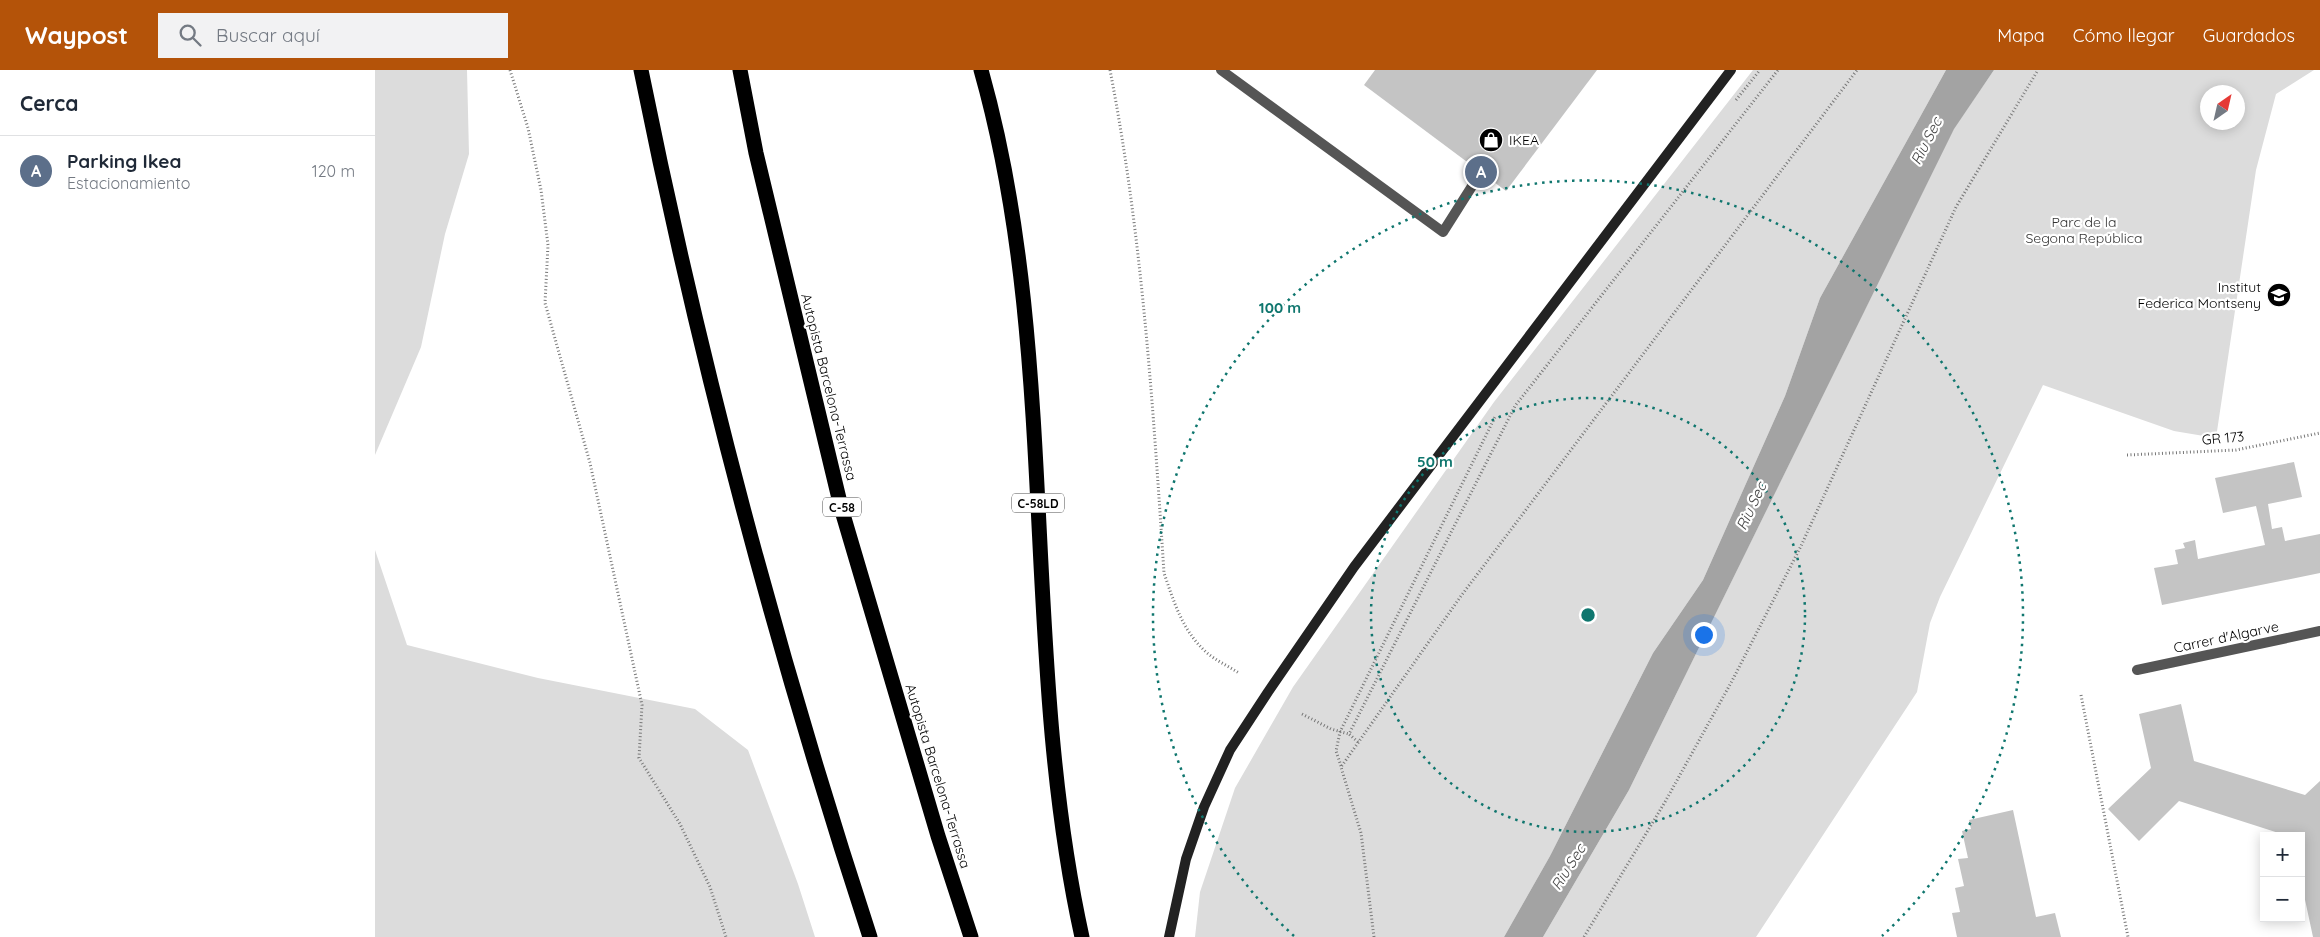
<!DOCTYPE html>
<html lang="es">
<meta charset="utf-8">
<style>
body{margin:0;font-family:Quicksand,sans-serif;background:#f2f2f3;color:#1f2937}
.controls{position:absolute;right:15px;bottom:15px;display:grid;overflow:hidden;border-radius:0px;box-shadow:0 2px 12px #0003}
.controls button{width:45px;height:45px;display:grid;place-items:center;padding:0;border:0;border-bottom:1px solid #e0e1e3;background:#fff;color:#1f2937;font:25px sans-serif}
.compass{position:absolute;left:1825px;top:15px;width:45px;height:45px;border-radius:50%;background:#fff;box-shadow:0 2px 12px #0003;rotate:34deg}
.you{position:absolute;left:1328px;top:564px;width:18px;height:18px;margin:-12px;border:4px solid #fff;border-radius:50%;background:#1a73e8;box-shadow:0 0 0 8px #1a73e833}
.badge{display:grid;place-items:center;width:32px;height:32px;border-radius:50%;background:#b45309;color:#fff;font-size:16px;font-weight:700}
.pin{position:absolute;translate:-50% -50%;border:2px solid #fff;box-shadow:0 1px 5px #0006}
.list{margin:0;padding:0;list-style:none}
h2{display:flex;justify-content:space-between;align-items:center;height:65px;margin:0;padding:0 20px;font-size:21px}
h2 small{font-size:16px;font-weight:400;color:#747a83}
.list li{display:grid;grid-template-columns:32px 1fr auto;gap:15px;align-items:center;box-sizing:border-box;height:70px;padding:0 20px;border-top:1px solid #e0e1e3}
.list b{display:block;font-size:19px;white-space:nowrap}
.list p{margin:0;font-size:16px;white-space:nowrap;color:#747a83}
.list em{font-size:16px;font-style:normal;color:#747a83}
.icon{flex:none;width:28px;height:28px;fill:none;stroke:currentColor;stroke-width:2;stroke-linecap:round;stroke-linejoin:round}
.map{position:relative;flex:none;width:1945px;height:867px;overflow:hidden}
header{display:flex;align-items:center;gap:30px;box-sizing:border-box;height:70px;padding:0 25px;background:#b45309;color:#fff}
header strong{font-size:24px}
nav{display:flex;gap:28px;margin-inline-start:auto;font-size:18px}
.search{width:350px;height:45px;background:#f2f2f3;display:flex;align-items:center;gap:12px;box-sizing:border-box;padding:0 18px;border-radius:0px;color:#747a83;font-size:19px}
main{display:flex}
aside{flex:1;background:#fff}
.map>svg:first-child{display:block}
.green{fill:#dcdcdc;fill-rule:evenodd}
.water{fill:#a3a3a3}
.building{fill:#c4c4c4}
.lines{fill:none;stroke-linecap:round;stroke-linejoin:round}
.path{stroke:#777;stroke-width:3;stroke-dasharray:1 2.5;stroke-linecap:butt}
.lane{stroke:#555;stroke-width:10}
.street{stroke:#555;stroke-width:10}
.secondary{stroke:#222;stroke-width:10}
.highway{stroke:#000;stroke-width:15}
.ring{fill:none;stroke:#0f766e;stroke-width:2.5;stroke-dasharray:2.5 5}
.labels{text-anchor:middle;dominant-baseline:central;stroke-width:4.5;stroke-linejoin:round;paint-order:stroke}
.shield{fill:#fff;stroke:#4c4c4c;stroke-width:1}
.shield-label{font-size:12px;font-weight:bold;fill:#000}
.poi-label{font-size:14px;fill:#000;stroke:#fff;text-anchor:start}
.park-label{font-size:14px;fill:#333;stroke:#fff}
.street-label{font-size:14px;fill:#000;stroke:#fff}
.water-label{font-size:15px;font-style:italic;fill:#444;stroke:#fff}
.centre{fill:#0f766e;stroke:#fff;stroke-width:2.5}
.ring-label{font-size:15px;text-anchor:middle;font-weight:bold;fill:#0f766e;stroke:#fff;stroke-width:4.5;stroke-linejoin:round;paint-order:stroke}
</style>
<header>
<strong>Waypost</strong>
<div class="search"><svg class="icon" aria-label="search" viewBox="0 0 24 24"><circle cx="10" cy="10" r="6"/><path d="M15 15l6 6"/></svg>Buscar aquí</div>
<nav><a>Mapa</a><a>Cómo llegar</a><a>Guardados</a></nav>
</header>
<main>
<aside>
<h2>Cerca<small></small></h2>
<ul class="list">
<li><span class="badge" style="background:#5c6f8a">A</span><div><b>Parking Ikea</b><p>Estacionamiento</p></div><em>120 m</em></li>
</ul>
</aside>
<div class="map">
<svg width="1945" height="867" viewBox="0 0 1945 867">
<rect width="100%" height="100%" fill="#fff"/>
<g class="green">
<polygon points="0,0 92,0 94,84 70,164 46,277 0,385"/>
<polygon points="1378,0 1571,0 1445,228 1410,326 1328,510 1278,583 1175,786 1129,867 820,867 825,822 860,718 918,617 1119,332"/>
<path d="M1619,0H1939L1901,24L1881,100L1841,368L1799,361L1668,315L1565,527L1555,553L1542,622L1381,867H1168L1254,720L1579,58ZM1832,22H1862V52H1832Z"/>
<polygon points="0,480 32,575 163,608 320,639 373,680 423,814 440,867 0,867"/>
</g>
<polygon class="water" points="1571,0 1619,0 1579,59 1254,720 1168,867 1129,867 1175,786 1278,583 1328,510 1410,326 1445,228"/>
<g class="building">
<polygon points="1000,0 1222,0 1131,121 989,15"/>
<polygon points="1919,392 1927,427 1893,434 1897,459 1907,457 1910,471 1945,464 1945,503 1787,535 1779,498 1803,494 1800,480 1810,478 1808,473 1820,470 1823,489 1890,475 1881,436 1848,443 1840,408"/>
<polygon points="1806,634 1819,691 1930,725 1945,711 1945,867 1938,867 1926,811 1926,766 1913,766 1804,731 1764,771 1733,739 1776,698 1764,644"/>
<polygon points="1638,740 1661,847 1680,843 1686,867 1582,867 1577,843 1585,842 1580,818 1589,816 1583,789 1593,788 1587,761 1596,759 1594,750"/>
</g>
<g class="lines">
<g class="path">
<polyline points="135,0 153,58 166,120 173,175 170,233 215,393 267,635 264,688 305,754 335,817 351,867"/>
<path d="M735,0C767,165 778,335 789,503C799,532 807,560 831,582C840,590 853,596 864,603"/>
<polyline points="1361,30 1385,0"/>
<polyline points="1752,385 1861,380 1945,363"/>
<polyline points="1706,625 1753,867"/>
<polyline points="927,644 956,659 974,664"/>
<polyline points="983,672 974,664 1140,336 1403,0"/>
<polyline points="966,696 961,681 965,662 1120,347"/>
<polyline points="999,867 986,763 966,697 1086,526 1482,0"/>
<polyline points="1209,867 1290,732 1357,611 1426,476 1581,137 1663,0"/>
</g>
<polyline class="lane" points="846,0 1068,162 1106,102"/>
<polyline class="street" points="1762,600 1945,561"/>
<polyline class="secondary" points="794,867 811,789 829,737 855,680 893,622 979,497 1356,0"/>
<g class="highway">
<path d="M266,0C325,293 402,583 495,867"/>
<polyline points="365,0 381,83 467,441 563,766 596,867"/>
<path d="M606,0C686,282 644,582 707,867"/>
</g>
</g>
<g class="ring">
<circle cx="1213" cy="545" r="217"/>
<path d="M919 866A435 435 0 1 1 1507 866"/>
</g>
<defs>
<g id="shop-disc" transform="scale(1.25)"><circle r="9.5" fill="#000" stroke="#fff"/><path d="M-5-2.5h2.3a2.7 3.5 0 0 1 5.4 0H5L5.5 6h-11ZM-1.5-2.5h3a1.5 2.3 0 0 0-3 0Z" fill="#fff"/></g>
<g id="school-disc" transform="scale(1.25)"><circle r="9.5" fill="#000" stroke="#fff"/><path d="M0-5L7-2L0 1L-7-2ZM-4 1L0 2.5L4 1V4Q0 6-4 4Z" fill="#fff"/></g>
</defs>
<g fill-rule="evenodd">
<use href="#shop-disc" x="1116" y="70"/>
<use href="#school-disc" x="1904" y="225"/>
</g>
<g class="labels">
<g class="shield">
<rect x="637" y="423.5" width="52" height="19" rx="4"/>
<rect x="448" y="427.5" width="38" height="19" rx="4"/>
</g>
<g class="shield-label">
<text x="663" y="433">C-58LD</text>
<text x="467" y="437">C-58</text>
</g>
<g class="poi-label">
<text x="1134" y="70">IKEA</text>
<text x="1886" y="217" text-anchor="end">Institut<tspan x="1886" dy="16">Federica Montseny</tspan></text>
</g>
<g class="park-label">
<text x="1709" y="152">Parc de la<tspan x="1709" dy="16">Segona República</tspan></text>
</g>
<g class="street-label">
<text transform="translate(454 317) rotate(76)">Autopista Barcelona-Terrassa</text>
<text transform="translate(1848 368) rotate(-5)">GR 173</text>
<text transform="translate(1851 567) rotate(-12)">Carrer d'Algarve</text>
<text transform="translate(563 706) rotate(73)">Autopista Barcelona-Terrassa</text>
</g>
<g class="water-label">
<text transform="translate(1551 71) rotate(-63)">Riu Sec</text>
<text transform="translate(1376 436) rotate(-65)">Riu Sec</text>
<text transform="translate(1193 797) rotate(-58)">Riu Sec</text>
</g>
</g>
<circle cx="1213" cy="545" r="8" class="centre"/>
<g class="ring-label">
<text x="905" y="243">100 m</text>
<text x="1060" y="397">50 m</text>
</g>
</svg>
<div class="controls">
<button>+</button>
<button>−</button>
</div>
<svg class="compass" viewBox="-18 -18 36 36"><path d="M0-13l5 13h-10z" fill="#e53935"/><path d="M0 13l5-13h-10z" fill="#747a83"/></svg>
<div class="you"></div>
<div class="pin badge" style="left:1106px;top:102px;background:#5c6f8a">A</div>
</div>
</main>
